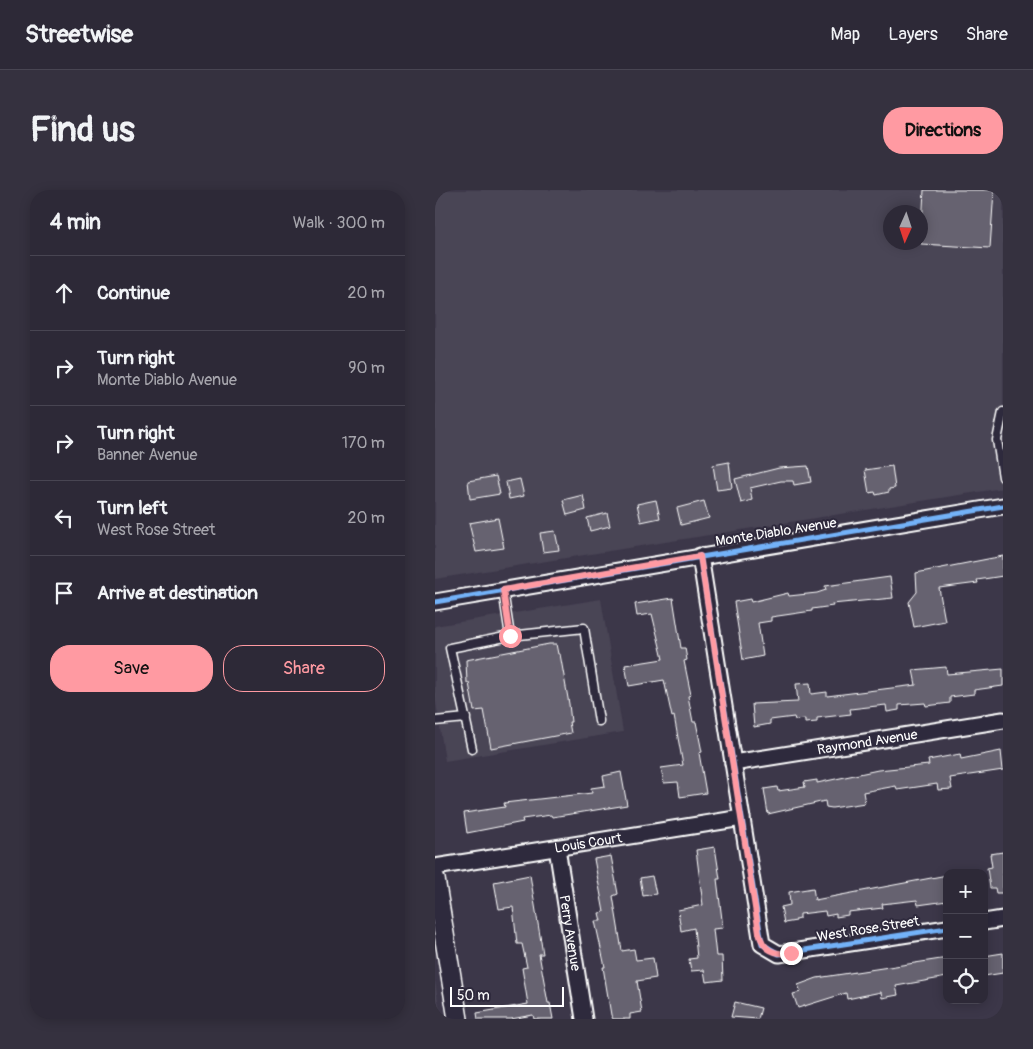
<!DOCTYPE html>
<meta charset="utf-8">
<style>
body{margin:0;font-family:Pangolin,sans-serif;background:#35313f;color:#f1f3f6}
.controls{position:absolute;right:15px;bottom:15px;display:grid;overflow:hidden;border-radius:10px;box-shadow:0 2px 12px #0003}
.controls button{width:45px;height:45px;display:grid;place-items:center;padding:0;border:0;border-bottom:1px solid #484552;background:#2d2937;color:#f1f3f6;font:25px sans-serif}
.compass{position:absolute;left:448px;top:15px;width:45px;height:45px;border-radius:50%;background:#2d2937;box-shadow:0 2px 12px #0003;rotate:183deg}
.scale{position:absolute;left:15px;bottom:12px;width:114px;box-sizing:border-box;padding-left:5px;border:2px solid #fff;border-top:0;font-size:14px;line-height:18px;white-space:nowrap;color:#fff;-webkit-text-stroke:4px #2f2a3d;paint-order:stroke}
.stop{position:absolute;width:15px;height:15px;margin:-11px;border:4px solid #ff9aa2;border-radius:50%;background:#fff}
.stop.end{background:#ff9aa2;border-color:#fff;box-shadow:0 1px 5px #0008}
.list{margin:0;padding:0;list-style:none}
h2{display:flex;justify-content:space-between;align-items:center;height:65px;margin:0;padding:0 20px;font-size:21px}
h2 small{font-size:16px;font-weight:400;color:#a7a6ad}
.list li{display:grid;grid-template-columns:32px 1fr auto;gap:15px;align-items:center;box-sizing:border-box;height:75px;padding:0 20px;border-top:1px solid #484552}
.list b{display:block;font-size:19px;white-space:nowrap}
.list p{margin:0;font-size:16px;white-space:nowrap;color:#a7a6ad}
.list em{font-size:16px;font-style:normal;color:#a7a6ad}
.actions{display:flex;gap:10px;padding:15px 20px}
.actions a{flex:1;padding:11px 0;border:1px solid #ff9aa2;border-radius:20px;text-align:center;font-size:18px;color:#ff9aa2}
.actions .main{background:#ff9aa2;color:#111}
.icon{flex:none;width:28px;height:28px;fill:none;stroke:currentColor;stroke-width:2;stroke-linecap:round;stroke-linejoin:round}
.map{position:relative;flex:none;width:568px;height:829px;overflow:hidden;border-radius:20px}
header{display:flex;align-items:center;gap:30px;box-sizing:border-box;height:70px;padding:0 25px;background:#2d2937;border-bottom:1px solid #484552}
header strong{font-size:24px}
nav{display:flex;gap:28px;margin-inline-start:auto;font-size:18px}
.intro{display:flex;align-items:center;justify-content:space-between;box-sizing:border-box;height:120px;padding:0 30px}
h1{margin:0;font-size:35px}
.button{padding:12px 22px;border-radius:20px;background:#ff9aa2;color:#111;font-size:18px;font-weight:700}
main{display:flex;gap:30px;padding:0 30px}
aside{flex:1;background:#2d2937;border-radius:20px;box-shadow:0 2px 12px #0003}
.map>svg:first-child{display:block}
.built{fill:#494455;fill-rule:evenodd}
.building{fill:#666270;stroke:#fff}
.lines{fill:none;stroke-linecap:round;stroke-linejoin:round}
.service-casing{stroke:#fff;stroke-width:11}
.minor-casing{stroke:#fff;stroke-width:19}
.tertiary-casing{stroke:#fff;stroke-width:22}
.service{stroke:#2f2a3d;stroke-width:8}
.minor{stroke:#2f2a3d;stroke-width:15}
.tertiary{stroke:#2f2a3d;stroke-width:19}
.cycleway-casing{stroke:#2f2a3d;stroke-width:8}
.cycleway{stroke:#73b2f8;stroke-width:5}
.route{stroke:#ff9aa2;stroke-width:6}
.labels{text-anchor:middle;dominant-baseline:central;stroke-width:4;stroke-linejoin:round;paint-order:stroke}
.street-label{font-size:14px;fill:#fff;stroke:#2f2a3d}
</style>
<header>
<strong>Streetwise</strong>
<nav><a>Map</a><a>Layers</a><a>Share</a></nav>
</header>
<div class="intro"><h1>Find us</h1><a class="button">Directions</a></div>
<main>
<aside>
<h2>4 min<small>Walk · 300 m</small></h2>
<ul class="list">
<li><svg class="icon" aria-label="ahead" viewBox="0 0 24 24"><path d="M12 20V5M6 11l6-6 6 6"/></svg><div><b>Continue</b></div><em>20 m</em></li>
<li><svg class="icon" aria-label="right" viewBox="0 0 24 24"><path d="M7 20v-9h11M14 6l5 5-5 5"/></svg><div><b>Turn right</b><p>Monte Diablo Avenue</p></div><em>90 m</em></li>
<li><svg class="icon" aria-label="right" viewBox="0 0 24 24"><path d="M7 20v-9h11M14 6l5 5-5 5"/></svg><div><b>Turn right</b><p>Banner Avenue</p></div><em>170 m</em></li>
<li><svg class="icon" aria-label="left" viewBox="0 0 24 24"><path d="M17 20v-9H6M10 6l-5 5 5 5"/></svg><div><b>Turn left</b><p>West Rose Street</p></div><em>20 m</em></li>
<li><svg class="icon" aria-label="arrive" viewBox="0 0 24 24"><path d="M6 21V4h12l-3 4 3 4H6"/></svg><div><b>Arrive at destination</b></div></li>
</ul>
<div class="actions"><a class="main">Save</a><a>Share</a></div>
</aside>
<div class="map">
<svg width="568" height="829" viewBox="0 0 568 829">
<rect width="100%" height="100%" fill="#3c3749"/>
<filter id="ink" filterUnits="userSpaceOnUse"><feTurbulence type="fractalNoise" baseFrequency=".02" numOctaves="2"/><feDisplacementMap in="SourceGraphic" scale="10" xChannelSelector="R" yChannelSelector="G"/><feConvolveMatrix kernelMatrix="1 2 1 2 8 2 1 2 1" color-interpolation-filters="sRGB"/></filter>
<g filter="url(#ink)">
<g class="built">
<path d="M0,0H568V298L0,389ZM456,22H486V52H456Z"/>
<polygon points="166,409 188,542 10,571 0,506 0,436"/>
<polygon points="0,791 6,829 0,829"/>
</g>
<g class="building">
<polygon points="489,0 559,0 555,58 486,54"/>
<polygon points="294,272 297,298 282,300 278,275"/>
<polygon points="373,276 376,292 359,295 358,291 346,291 315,298 317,310 306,313 300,289 344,278"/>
<polygon points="457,276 460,298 454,299 454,302 441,305 440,302 434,303 430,280"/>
<polygon points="61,286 65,304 35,309 33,291"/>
<polygon points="85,289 89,306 74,309 71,292"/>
<polygon points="148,305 151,320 132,325 128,310"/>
<polygon points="221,310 225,328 206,332 202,314"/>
<polygon points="269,311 274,328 246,335 242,318"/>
<polygon points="172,323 175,336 155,341 152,328"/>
<polygon points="63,328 69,358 41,362 34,333"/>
<polygon points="120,341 124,360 108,362 105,343"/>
<polygon points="568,366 568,386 542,390 543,393 504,398 510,431 479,437 474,412 482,402 481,383"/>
<polygon points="455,387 458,408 397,414 398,416 377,419 377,421 336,427 336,431 323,433 328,466 308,470 299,412 315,409 316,412 353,403 354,406 382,403 391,400 390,396"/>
<polygon points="238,408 246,458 250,458 252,470 249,471 256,505 253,506 258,532 261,532 267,562 264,563 271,603 245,607 243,592 229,593 226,578 248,575 239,526 237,527 229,490 194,496 190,475 228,469 217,424 202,426 200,414"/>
<polygon points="114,454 121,454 123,464 125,464 134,514 136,532 134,532 136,543 56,558 49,520 39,521 34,493 32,493 31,470"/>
<polygon points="511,477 512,484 568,479 568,496 539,500 539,504 515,507 515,513 491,516 490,513 464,515 464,520 452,522 451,515 415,519 416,524 382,528 382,532 370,533 370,529 360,530 359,527 335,530 335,534 319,537 317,514 363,512 361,494 375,493 376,504 392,502 392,506 481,495 478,480"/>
<polygon points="566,561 568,580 515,588 517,599 503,600 502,594 462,600 461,596 428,602 430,613 397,618 391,617 390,611 333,624 329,599 342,597 343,601 370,597 369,592 382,590 382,593 443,580 494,575 493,570 525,564 526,569"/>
<polygon points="186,582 192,615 117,627 116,625 87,629 88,632 32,643 29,623 70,617 69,613 157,603 156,598 170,596 168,586"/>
<polygon points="280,657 285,689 282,689 288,738 278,739 281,766 287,766 288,790 271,792 269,780 256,781 254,769 262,768 259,738 246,741 243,720 268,715 261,660"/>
<polygon points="568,662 568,703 561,703 560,698 555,698 552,678 557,677 555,664"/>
<polygon points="176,666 183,704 178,706 187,761 199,759 201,770 218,768 221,788 202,791 207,822 195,824 195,829 178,829 176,825 168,777 170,777 160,731 166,731 164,723 169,722 159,669"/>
<polygon points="95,685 108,764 104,764 113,813 115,813 118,829 99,829 98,825 76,829 43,829 42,823 93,814 87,778 92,777 87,754 82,754 78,717 64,719 59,692"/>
<polygon points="512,685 512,711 483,715 482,710 447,714 448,718 413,722 413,725 401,727 401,724 391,726 390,721 365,724 365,728 361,729 361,731 349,733 346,717 355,715 354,702 378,698 380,710"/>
<polygon points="217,686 221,704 208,706 205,688"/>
<polygon points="568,763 568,783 549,786 549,766"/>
<polygon points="506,769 512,769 512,787 461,796 463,805 447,808 446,802 412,809 411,803 363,818 358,804 366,802 363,795 382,788"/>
<polygon points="300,812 326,818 323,829 296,827"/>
</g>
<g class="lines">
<g class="service-casing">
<g id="service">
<polyline points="568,222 562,250 568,287"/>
<polyline points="68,400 75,446 149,438 164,531"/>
<polyline points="0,531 31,528"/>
<polyline points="37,559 15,458 75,446"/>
</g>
</g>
<g class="minor-casing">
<g id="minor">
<polyline points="265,366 327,754 344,764 512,738"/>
<polyline points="0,412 568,316"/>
<path id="s1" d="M298,573L568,530"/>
<path id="s2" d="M122,658L149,829"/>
<path id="s3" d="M0,677L307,628"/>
<polyline points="549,732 568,729"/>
</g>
</g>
<g class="tertiary-casing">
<polyline id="tertiary" points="0,689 23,829"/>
</g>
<use href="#service" class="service"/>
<use href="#minor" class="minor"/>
<use href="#tertiary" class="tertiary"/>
<g class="cycleway-casing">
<g id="cycleway">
<polyline points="265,366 327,754 344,764 512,738"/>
<polyline points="0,412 568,316"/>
</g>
</g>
<use href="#cycleway" class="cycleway"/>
</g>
</g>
<g class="lines" filter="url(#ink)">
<path class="route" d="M75,446L68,400L265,366L324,743C328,760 339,765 356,763"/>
</g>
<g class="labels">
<g class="street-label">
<text transform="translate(341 342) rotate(-9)">Monte Diablo Avenue</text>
<text stroke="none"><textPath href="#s1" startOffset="136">Raymond Avenue</textPath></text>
<text stroke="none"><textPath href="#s3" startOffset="155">Louis Court</textPath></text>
<text transform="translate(433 739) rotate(-9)">West Rose Street</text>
<text stroke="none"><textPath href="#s2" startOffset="86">Perry Avenue</textPath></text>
</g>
</g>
</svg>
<div class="controls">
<button>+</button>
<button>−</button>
<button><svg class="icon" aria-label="locate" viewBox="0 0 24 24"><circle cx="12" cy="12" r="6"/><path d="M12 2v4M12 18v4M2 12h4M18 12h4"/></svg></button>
</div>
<svg class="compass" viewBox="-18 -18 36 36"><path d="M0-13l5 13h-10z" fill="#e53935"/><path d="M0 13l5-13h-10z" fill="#a7a6ad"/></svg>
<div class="scale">50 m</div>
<div class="stop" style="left:75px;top:446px"></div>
<div class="stop end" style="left:356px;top:763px"></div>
</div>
</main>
